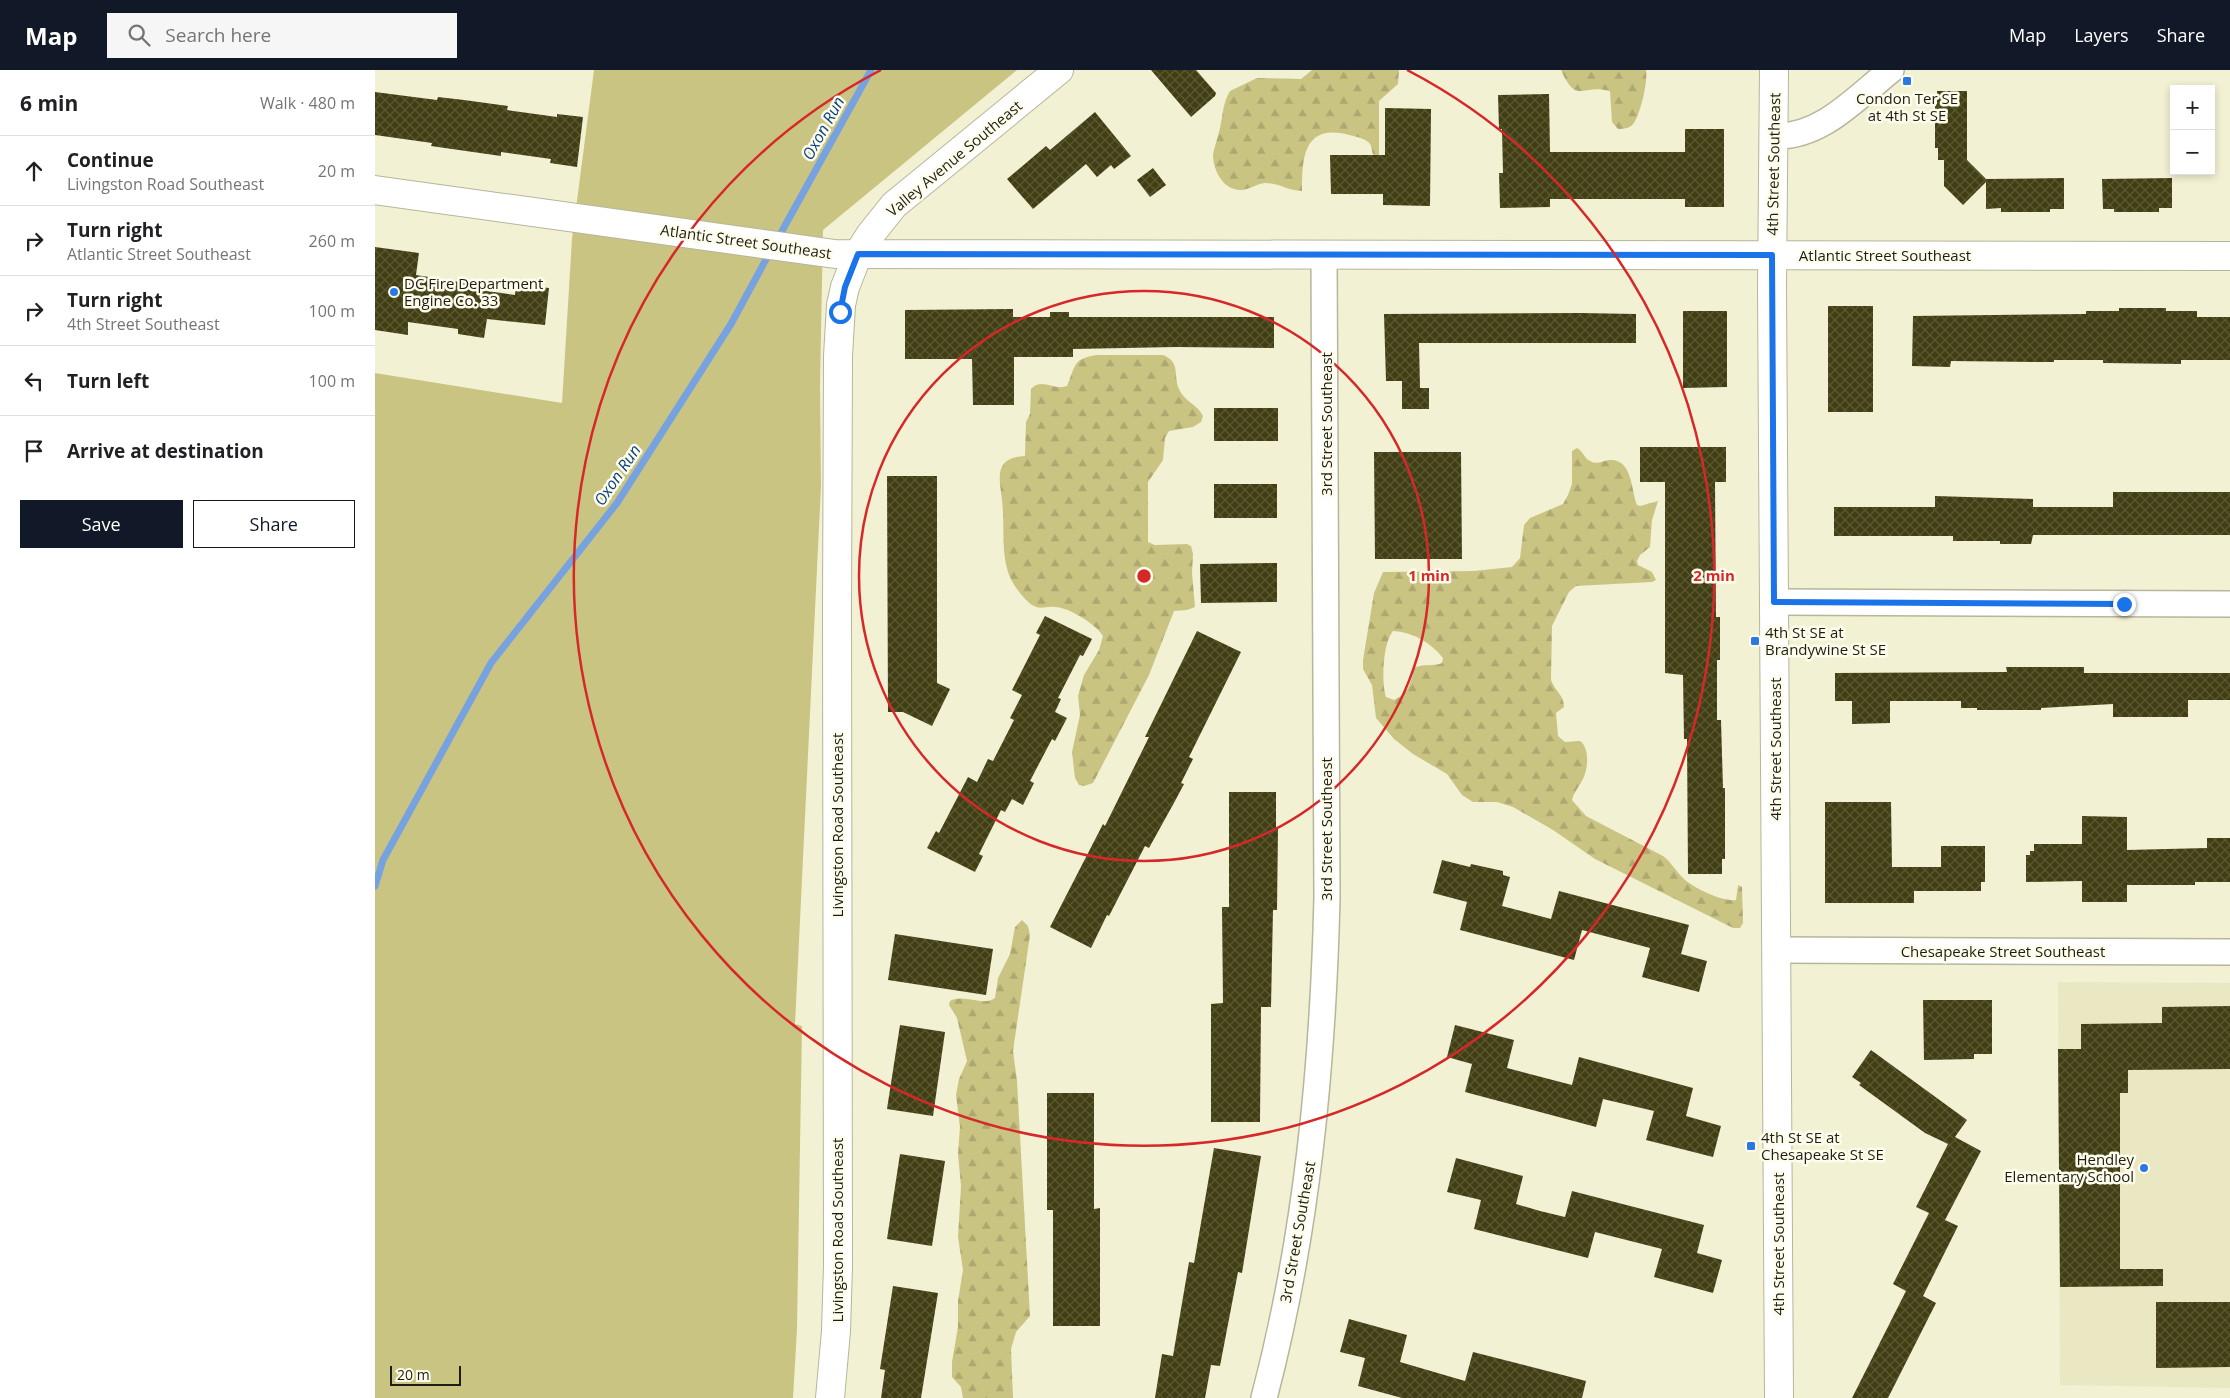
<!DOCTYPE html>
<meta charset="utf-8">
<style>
body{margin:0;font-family:"Open Sans",sans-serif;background:#f6f6f6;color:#202124}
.controls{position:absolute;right:15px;top:15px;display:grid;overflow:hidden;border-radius:0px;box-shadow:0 2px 8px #0003}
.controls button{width:45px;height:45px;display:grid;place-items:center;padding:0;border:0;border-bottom:1px solid #e0e0e0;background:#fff;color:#202124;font:25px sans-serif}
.scale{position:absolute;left:15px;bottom:12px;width:71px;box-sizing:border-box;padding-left:5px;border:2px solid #1e1d13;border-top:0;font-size:14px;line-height:18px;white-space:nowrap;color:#1e1d13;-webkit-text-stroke:4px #fefdec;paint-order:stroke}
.stop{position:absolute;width:15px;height:15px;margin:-11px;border:4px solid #1a73e8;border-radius:50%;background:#fff}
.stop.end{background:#1a73e8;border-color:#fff;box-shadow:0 1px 5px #0008}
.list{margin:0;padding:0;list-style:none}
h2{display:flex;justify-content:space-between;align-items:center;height:65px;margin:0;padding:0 20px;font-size:21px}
h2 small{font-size:16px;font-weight:400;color:#757577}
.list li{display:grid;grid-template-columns:32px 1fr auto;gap:15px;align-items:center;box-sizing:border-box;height:70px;padding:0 20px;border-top:1px solid #e0e0e0}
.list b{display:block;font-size:19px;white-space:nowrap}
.list p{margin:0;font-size:16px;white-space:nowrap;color:#757577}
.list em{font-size:16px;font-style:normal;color:#757577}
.actions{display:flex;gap:10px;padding:15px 20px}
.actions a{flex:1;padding:11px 0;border:1px solid #111827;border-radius:0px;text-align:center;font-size:18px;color:#111827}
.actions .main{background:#111827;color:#fff}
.icon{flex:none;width:28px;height:28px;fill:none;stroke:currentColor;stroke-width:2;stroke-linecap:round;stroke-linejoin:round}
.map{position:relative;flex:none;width:1855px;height:1328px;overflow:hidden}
header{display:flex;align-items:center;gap:30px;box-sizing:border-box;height:70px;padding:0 25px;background:#111827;color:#fff}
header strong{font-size:24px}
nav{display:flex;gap:28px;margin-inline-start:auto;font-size:18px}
.search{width:350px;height:45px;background:#f6f6f6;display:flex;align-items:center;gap:12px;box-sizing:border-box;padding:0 18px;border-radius:0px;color:#757577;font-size:19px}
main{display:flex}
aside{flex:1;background:#fff}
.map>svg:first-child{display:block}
.built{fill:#eae7c3}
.forest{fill:url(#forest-firs);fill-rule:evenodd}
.park{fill:#cac483}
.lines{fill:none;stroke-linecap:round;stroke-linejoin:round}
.stream{stroke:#77a2e0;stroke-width:7}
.building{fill:url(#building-cross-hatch)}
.street-casing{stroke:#b7b59a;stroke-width:28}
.secondary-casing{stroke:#b7b59a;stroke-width:30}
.street{stroke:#fff;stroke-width:25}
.secondary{stroke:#fff;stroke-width:28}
.route{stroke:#1a73e8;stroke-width:6}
.ring{fill:none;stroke:#d62828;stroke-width:2.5}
.poi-dot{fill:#2b78e4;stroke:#fefdec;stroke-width:2}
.labels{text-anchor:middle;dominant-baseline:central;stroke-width:5;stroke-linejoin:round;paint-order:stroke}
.poi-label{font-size:15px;fill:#1e1d13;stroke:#fefdec;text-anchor:start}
.street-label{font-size:15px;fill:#1e1d13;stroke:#fefdec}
.water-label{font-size:16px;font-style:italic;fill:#09418a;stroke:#fefdec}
.centre{fill:#d62828;stroke:#fefdec;stroke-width:2.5}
.ring-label{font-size:15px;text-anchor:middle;font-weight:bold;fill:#d62828;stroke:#fefdec;stroke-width:5;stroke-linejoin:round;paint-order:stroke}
</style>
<header>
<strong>Map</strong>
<div class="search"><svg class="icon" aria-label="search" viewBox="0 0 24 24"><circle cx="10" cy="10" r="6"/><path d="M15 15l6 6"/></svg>Search here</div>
<nav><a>Map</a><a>Layers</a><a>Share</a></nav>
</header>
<main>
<aside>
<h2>6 min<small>Walk · 480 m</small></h2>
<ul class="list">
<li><svg class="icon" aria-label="ahead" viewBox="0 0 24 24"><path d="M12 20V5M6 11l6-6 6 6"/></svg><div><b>Continue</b><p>Livingston Road Southeast</p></div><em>20 m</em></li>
<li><svg class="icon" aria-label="right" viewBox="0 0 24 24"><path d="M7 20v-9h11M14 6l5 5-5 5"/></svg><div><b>Turn right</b><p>Atlantic Street Southeast</p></div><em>260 m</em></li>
<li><svg class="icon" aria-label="right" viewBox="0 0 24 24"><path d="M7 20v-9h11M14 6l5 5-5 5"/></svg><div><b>Turn right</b><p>4th Street Southeast</p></div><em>100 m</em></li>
<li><svg class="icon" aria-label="left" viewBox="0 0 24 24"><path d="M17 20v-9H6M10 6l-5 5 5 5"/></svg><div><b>Turn left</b></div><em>100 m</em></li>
<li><svg class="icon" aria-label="arrive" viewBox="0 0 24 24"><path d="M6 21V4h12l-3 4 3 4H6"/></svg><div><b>Arrive at destination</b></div></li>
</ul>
<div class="actions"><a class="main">Save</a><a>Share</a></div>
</aside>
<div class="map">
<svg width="1855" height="1328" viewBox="0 0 1855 1328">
<defs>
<pattern id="forest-firs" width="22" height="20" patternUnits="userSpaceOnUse" patternTransform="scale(1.25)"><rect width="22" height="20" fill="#cac483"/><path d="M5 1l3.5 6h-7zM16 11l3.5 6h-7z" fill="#ada870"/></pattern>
<pattern id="building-cross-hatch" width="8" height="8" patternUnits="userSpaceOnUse" patternTransform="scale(1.25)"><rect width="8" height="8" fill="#423e13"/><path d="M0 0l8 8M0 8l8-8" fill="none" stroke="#5a5734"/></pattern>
</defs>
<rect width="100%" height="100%" fill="#f3f1d4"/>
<polygon class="built" points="1683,912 1855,913 1855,1318 1685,1315"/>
<g class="forest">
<path d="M937,0H1024L1023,14L1004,31V87L1000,88C996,83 998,78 995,74C992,69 980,66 974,65C929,53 927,87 927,121C914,121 903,113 890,113C880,114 873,121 864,120C848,119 838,100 838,85C839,78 842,70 844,62C848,48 847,34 855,21L882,8L926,9Z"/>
<path d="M1186,0H1271C1273,11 1266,41 1260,51C1257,58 1250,59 1243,59L1237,52L1235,21C1207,13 1202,36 1186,0Z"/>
<path d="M723,285H788C806,292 798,305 804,319C809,331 823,335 828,346L826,352L818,357L794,361L790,368L788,390L773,412V472L780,475L812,474L816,476L818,484L817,503L820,537L812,540L799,541L774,605L718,713L709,716L704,715L700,708L697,682L705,645L703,626L709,605L724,580L728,566C721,554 693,537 680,537C673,536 667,539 661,537C650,533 636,512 633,502C627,482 629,464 628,445C628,434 626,424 625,414C623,394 631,387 650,386L651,352L655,344L656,319C667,307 679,321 692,316C701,295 698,288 723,285Z"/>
<path d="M1202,378C1208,381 1209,388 1215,391C1221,395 1228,391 1234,390C1258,388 1256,421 1262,435L1265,436L1283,431L1277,450L1275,477L1265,485L1262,491L1263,495L1277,502L1281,510L1277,512L1201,516L1194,522L1177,556L1176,610C1180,621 1189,625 1189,637L1181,643L1183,666L1190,672L1205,671C1215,678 1213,699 1208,709C1204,717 1199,722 1197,730L1211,746L1288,786C1296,792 1300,800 1307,807C1316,817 1347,832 1361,830L1363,815L1367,817L1368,853L1365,858H1358L1220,789L1178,760L1138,737L1122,732H1098L1087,725L1072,704L1038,684L1019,669L1001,648L997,615L988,599V590L999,523L1008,502L1099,501L1137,497L1145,488L1149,455L1155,448L1188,434L1193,425L1197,414V381ZM1018,561C1038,562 1055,572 1068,588L1067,593C1058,597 1048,593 1039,598C1036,613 1034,623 1019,630L1011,627C1006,611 1008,573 1018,561Z"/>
<path d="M647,850L653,856L655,865L638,981L642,1011L655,1246L641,1262L636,1279L638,1328H588L586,1317L577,1307V1292L583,1257V1231L588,1200L583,1167L586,1116L583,1084L585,1057L581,1025L584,1009L592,991L582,948L574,935L575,931C589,923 608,937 620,928L623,908L635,884L640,857Z"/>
</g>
<polygon class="park" points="219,0 642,0 448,160 445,316 446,416 420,954 427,956 422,1259 418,1328 0,1328 0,303 187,333 197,169"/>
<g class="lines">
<g class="stream">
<polyline points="402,170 496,0"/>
<polyline points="0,816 8,790 116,593 242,433 356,254 395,182"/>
</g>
</g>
<g class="building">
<polygon points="776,0 821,0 841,23 840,26 816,47"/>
<polygon points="1562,21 1592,21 1592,90 1611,109 1689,108 1689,139 1675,139 1675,142 1626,142 1626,138 1611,139 1611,112 1588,135 1569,116 1569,90 1563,90 1563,78 1560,78 1560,34 1562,34"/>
<polygon points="0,22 62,30 63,27 89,30 133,36 132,40 182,47 182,44 208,47 202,97 175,93 176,89 126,82 126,86 56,76 57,73 0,65"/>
<polygon points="1174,24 1175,82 1310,82 1310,59 1349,59 1349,137 1310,137 1310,129 1175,129 1175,137 1125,138 1124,103 1128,103 1127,59 1124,59 1123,25"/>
<polygon points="1010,38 1056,39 1055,136 1008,135 1008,124 956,124 955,85 1010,85"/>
<polygon points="720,42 756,86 739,99 736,95 722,107 711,94 658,139 632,109 671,76 675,80"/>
<polygon points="778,98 791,115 775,127 762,110"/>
<polygon points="1797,108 1797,138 1784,138 1784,142 1739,142 1739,139 1728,139 1727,109"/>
<polygon points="0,177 44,183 41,205 91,213 91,218 140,225 141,214 174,218 170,255 112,249 109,268 83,264 83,259 33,252 33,265 0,260"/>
<rect x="1453" y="236" width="45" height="106"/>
<polygon points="1744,238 1791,238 1791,241 1822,241 1822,247 1855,247 1855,290 1806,290 1806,294 1728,293 1728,290 1679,290 1679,292 1667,292 1576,291 1575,297 1537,296 1538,246 1711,244 1711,241 1744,241"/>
<polygon points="638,239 638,247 675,247 675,242 694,242 694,247 899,247 899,278 801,277 698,279 698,287 639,287 639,335 598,335 597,289 530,289 530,240"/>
<polygon points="1308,241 1352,241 1352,317 1308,318"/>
<polygon points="1206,243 1261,244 1261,273 1044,273 1045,318 1054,318 1054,339 1027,339 1027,311 1011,311 1009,244"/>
<rect x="839" y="338" width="64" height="33"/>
<polygon points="1265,377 1351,377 1351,412 1340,412 1341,547 1345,547 1345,590 1342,590 1342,650 1346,650 1348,718 1350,718 1350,789 1347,789 1347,804 1313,804 1312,669 1309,669 1308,605 1290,603 1290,412 1265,412"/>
<polygon points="999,382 1086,382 1087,489 1000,489"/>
<polygon points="512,406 562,406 562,613 575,619 557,656 528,642 513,642"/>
<rect x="839" y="414" width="63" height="34"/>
<polygon points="1738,422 1855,422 1855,465 1658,465 1656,474 1625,474 1625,471 1578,471 1578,466 1459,466 1459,437 1560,437 1560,426 1658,429 1658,437 1738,437"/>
<polygon points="902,493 902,532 826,533 825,494"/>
<polygon points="670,546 717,569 708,586 705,585 683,628 686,629 680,642 692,648 680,671 677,669 655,711 659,713 648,735 637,729 630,742 626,740 604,784 608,786 600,802 552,778 561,761 564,763 593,707 602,712 613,689 618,691 639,650 635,648 647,625 637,620 665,565 661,563"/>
<polygon points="822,561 866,582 814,687 818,689 806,713 809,714 800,731 774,778 770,776 734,846 732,845 716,878 675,857 728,754 730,756 774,667 770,667"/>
<polygon points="1631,597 1709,597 1709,603 1855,603 1855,630 1813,630 1813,647 1738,647 1738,634 1666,638 1666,640 1602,640 1602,638 1586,638 1586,631 1515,631 1515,653 1477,654 1477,631 1460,631 1460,603 1632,602"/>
<polygon points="854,722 901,722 901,758 903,758 902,840 898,840 896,937 886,937 885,1052 836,1052 836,934 848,933 847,837 854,837"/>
<polygon points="1450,732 1516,732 1517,797 1566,797 1566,776 1610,776 1610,812 1606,812 1606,821 1539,821 1539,833 1450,833"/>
<polygon points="1707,746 1752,747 1752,780 1832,778 1832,768 1855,768 1855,812 1820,812 1820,815 1752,815 1752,832 1707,832 1707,811 1651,812 1651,785 1655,785 1655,781 1659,781 1659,774 1707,774"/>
<polygon points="1067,790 1095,797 1096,794 1128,801 1128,805 1135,807 1127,836 1176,849 1184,821 1314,855 1306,884 1332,891 1324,922 1267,907 1275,878 1207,860 1199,890 1085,860 1092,832 1058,823"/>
<polygon points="520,864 618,879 611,925 513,910"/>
<polygon points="1548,930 1617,930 1617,984 1599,984 1599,989 1549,990"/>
<polygon points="1855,936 1855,999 1753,1000 1753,1023 1745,1023 1745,1199 1788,1199 1788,1216 1685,1217 1683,979 1706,979 1706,954 1787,953 1787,937"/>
<polygon points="525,955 570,962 558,1046 512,1039"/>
<polygon points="1080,955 1139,970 1132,998 1197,1015 1204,987 1318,1018 1311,1046 1346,1056 1338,1087 1271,1070 1279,1041 1228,1029 1221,1057 1090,1022 1097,994 1072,987"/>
<polygon points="1496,980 1592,1050 1580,1067 1606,1081 1570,1150 1583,1156 1548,1226 1561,1233 1513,1328 1477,1328 1531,1221 1518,1214 1554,1143 1541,1137 1573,1074 1550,1063 1484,1015 1486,1013 1477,1007"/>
<polygon points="672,1023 719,1023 719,1139 725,1138 725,1256 678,1256 678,1140 672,1140"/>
<polygon points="839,1078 886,1086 867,1203 863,1202 845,1296 836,1295 830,1328 780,1328 787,1284 798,1286 814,1192 819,1193"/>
<polygon points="525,1084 570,1091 557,1176 512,1169"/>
<polygon points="1081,1088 1148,1106 1141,1134 1165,1141 1190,1147 1197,1121 1329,1155 1322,1183 1347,1190 1338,1223 1279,1207 1287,1179 1220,1162 1213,1188 1099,1159 1106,1130 1072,1122"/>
<polygon points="518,1216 563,1223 546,1328 506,1328 510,1300 505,1299"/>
<polygon points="1781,1232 1855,1232 1855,1297 1781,1298"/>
<polygon points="974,1249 1032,1265 1025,1292 1090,1311 1098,1282 1211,1311 1207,1328 1027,1328 983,1316 990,1288 965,1282"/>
</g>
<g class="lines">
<g class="street-casing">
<g id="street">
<path d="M1399,66C1446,68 1481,28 1516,0"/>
<polyline points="1399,532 1855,534"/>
<polyline points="1402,880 1855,882"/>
<path d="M889,1328C932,1165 948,996 952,827L949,185"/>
</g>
</g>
<g class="secondary-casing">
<g id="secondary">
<polyline points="1399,0 1397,218 1404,1328"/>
<polyline points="0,120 460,184 1855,186"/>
<polyline points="455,1328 461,1261 463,1196 462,539 463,286 466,235 470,217 483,184 495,165 519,135 684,0"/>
</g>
</g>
<use href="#street" class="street"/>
<use href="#secondary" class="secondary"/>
</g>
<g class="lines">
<polyline class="route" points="465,242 470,217 483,184 1397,185 1399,532 1749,534"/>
</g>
<g class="ring">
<circle cx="769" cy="506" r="285"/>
<path d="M1032 0A570 570 0 1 1 506 0"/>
</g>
<g class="poi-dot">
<rect x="1527" y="6" width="10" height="10" rx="2.5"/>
<circle cx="19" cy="222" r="5"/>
<rect x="1375" y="566" width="10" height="10" rx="2.5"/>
<rect x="1371" y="1071" width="10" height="10" rx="2.5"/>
<circle cx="1769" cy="1098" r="5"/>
</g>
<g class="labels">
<g class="poi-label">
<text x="1532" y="28" text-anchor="middle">Condon Ter SE<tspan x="1532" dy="17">at 4th St SE</tspan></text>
<text x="29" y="213">DC Fire Department<tspan x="29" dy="17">Engine Co. 33</tspan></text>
<text x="1390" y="562">4th St SE at<tspan x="1390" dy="17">Brandywine St SE</tspan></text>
<text x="1386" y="1067">4th St SE at<tspan x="1386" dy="17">Chesapeake St SE</tspan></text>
<text x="1759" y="1089" text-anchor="end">Hendley<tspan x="1759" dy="17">Elementary School</tspan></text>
</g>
<g class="street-label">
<text transform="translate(579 88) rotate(-40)">Valley Avenue Southeast</text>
<text transform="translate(1398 94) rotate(-89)">4th Street Southeast</text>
<text transform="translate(371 171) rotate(8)">Atlantic Street Southeast</text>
<text x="1510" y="185">Atlantic Street Southeast</text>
<text transform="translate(951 354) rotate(-90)">3rd Street Southeast</text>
<text transform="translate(1400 679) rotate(-90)">4th Street Southeast</text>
<text transform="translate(462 755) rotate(-90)">Livingston Road Southeast</text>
<text transform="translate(951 759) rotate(-90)">3rd Street Southeast</text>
<text x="1628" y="881">Chesapeake Street Southeast</text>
<text transform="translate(462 1160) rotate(-90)">Livingston Road Southeast</text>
<text transform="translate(922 1162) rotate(-80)">3rd Street Southeast</text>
<text transform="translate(1403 1174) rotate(-90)">4th Street Southeast</text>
</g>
<g class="water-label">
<text transform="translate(448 58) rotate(-61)">Oxon Run</text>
<text transform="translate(242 405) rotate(-56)">Oxon Run</text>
</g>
</g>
<circle cx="769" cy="506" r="8" class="centre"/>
<g class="ring-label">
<text x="1054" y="511">1 min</text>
<text x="1339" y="511">2 min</text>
</g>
</svg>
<div class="controls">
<button>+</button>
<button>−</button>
</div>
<div class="scale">20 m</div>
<div class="stop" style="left:465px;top:242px"></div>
<div class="stop end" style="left:1749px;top:534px"></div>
</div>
</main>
